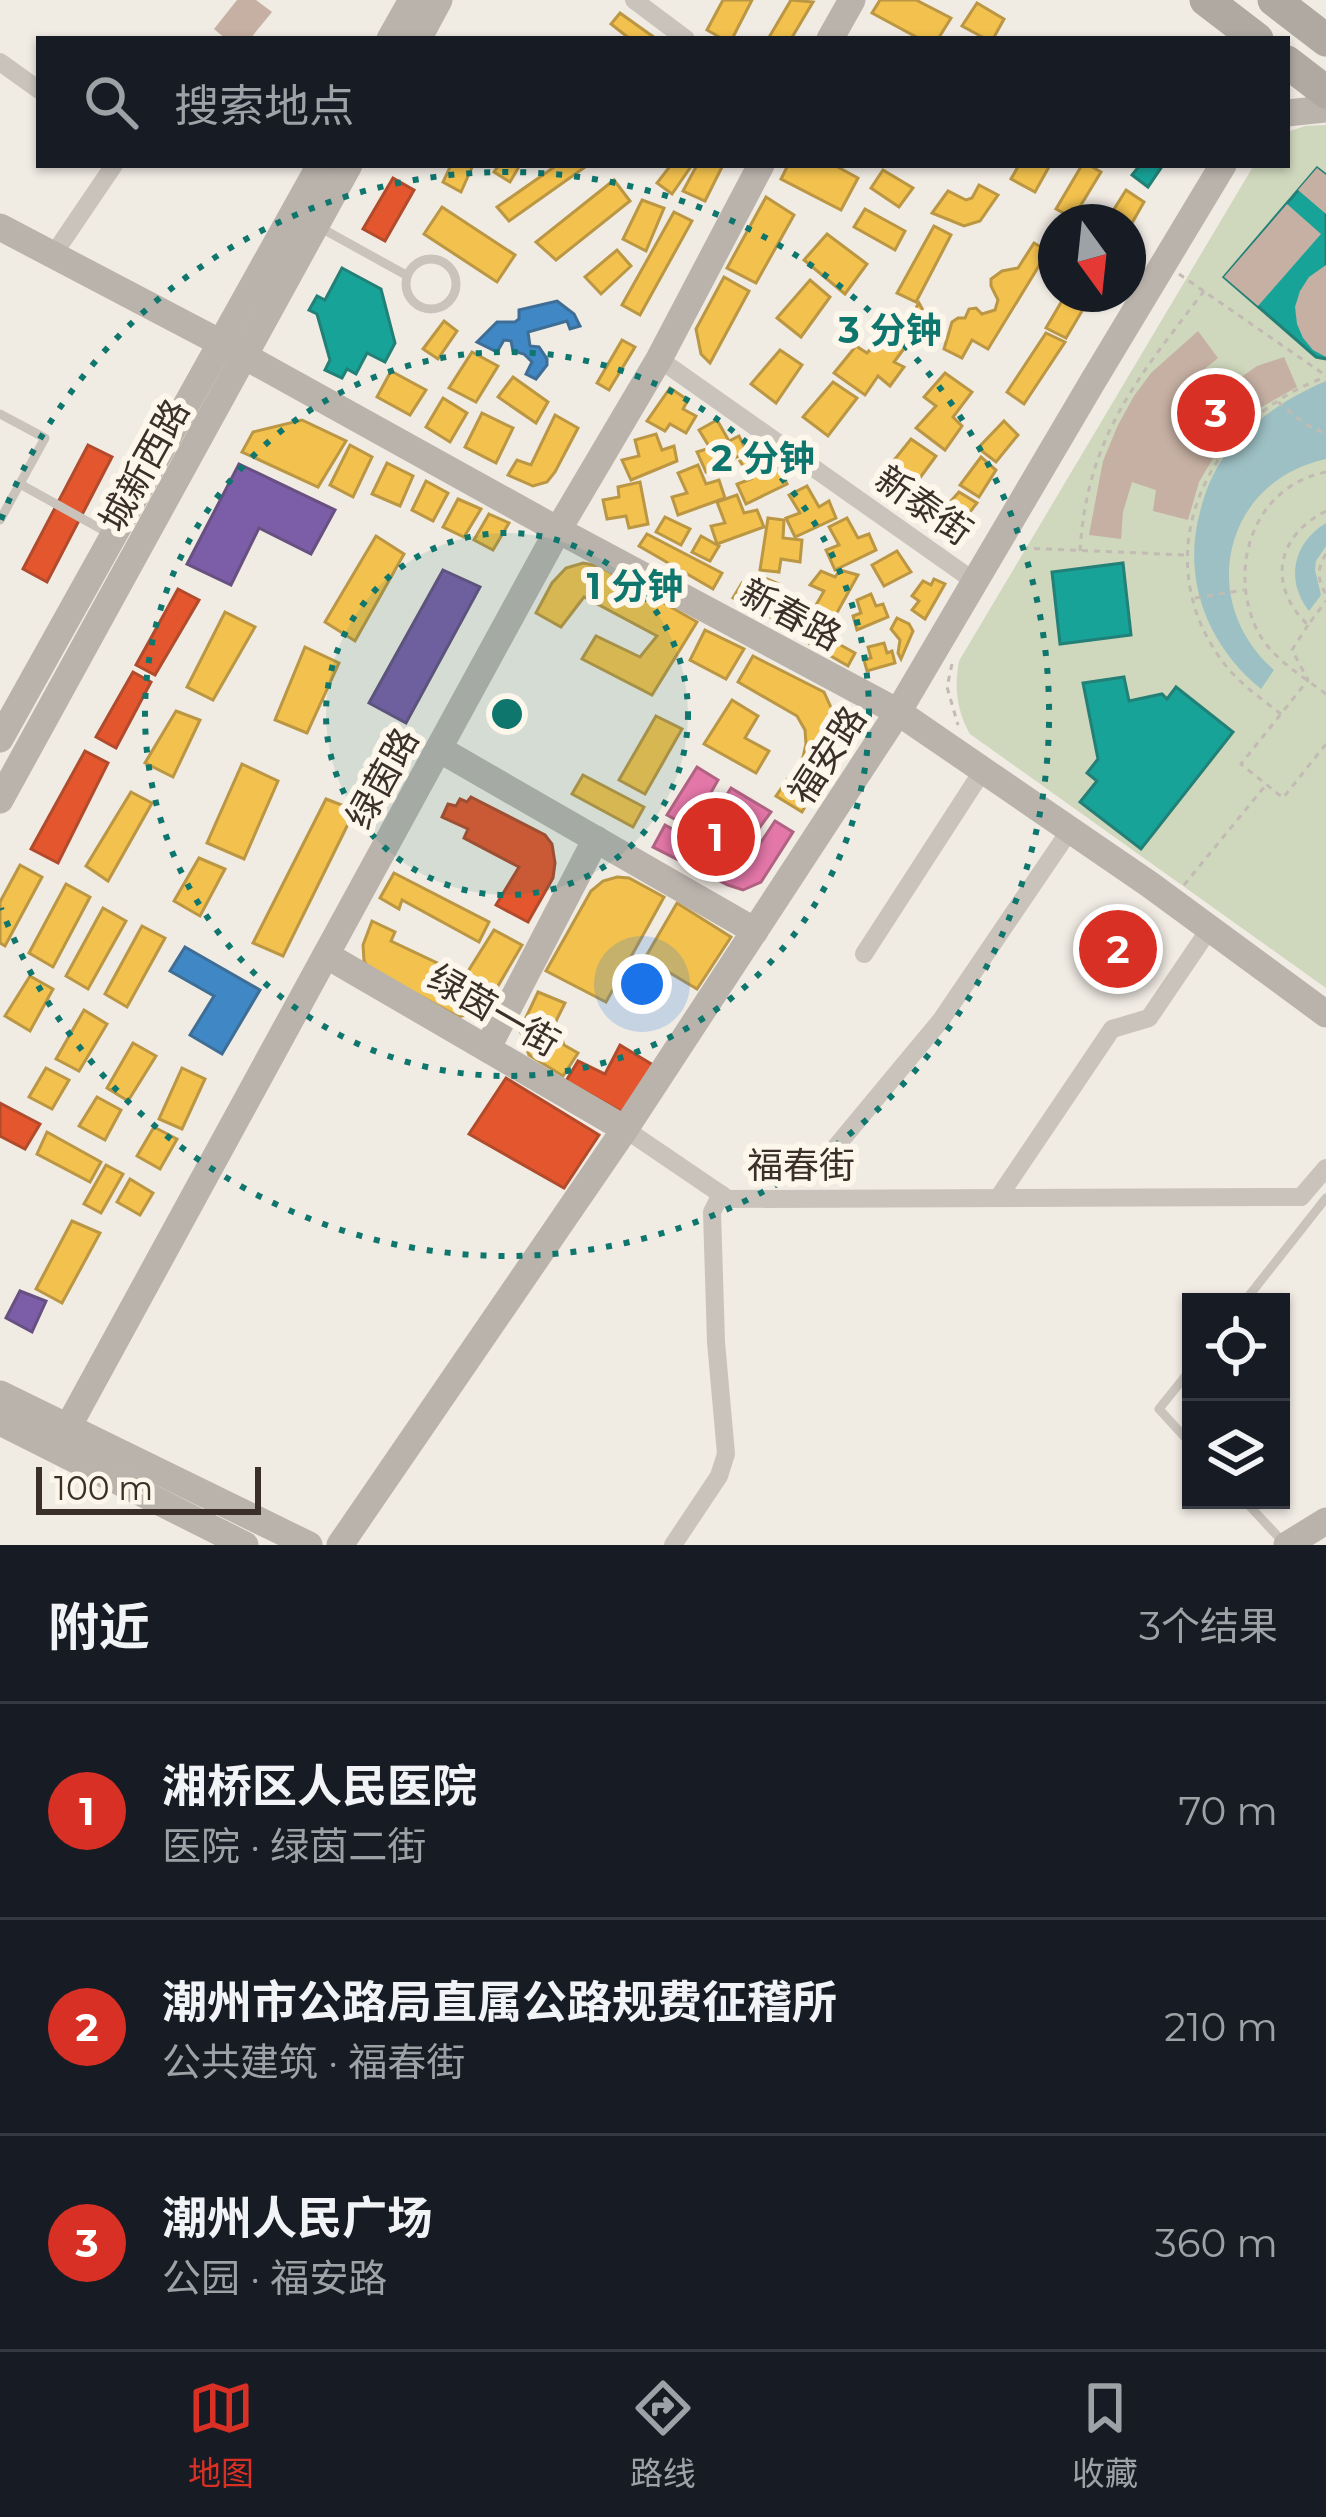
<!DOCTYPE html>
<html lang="zh">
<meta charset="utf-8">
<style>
body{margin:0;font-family:Montserrat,"Noto Sans SC",sans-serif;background:#242831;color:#f1f3f6}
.controls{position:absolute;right:36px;bottom:36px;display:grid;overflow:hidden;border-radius:0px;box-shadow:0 3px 9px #0004}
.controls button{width:108px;height:108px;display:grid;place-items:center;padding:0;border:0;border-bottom:3px solid #363941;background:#171b24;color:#f1f3f6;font:60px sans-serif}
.compass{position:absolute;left:1038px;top:204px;width:108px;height:108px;border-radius:50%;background:#171b24;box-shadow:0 3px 9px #0004;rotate:165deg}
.scale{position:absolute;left:36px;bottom:30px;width:225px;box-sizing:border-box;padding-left:12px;border:6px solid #3b3029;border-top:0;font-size:33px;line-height:42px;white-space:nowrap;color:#3b3029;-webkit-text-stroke:9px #fcf6eb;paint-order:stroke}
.you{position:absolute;left:642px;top:984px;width:42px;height:42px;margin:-30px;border:9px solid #fff;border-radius:50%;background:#1a73e8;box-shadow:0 0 0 18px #1a73e833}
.badge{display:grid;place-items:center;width:78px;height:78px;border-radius:50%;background:#d93025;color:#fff;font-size:39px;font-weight:700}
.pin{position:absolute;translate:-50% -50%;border:6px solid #fff;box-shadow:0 3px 12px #0006}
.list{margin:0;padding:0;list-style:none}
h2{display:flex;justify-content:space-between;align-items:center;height:156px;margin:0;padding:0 48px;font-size:51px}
h2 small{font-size:39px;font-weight:400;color:#9ea1a6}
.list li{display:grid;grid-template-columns:78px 1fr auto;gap:36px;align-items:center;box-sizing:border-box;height:216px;padding:0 48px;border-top:3px solid #363941}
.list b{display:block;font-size:45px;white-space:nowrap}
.list p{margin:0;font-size:39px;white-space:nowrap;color:#9ea1a6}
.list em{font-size:39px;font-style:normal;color:#9ea1a6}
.icon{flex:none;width:66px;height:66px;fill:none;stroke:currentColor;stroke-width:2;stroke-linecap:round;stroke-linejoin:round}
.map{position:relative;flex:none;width:1326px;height:1545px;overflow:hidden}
.search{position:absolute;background:#171b24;box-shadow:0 3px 9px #0004;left:36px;right:36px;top:36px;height:132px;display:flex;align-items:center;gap:30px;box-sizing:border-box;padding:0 42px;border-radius:0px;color:#9ea1a6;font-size:45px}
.sheet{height:804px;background:#171b24}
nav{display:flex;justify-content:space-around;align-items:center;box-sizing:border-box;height:168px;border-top:3px solid #363941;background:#171b24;font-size:33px;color:#9ea1a6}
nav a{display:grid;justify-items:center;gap:6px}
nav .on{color:#d93025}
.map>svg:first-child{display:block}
.green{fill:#cfd7bc}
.water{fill:#9dc0c4}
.homes{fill:#f2c14e;stroke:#bb9643;stroke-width:3}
.shops{fill:#e4572e;stroke:#b14b2c;stroke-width:3}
.offices{fill:#7b5ea7;stroke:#685081;stroke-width:3}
.schools{fill:#3f88c5;stroke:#3e6e96;stroke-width:3}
.health{fill:#e377a8;stroke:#b16282;stroke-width:3}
.public{fill:#17a398;stroke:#228077;stroke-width:3}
.building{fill:#c6b0a3}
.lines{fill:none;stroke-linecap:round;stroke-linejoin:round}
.path{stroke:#c2bbb4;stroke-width:3;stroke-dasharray:6 6;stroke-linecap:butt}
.lane{stroke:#c9c3bc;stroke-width:9}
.street{stroke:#c9c3bc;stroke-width:18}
.secondary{stroke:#bab3ac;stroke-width:27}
.highway{stroke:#afa9a2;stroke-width:33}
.ring{fill:none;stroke:#0f766e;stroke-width:6;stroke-dasharray:6 12}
.labels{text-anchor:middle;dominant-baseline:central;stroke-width:12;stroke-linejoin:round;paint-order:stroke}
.street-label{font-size:36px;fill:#3b3029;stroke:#fcf6eb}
.centre{fill:#0f766e;stroke:#fcf6eb;stroke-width:6}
.ring-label{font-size:36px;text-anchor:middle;font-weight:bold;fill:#0f766e;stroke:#fcf6eb;stroke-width:12;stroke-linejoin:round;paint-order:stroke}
</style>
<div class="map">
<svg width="1326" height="1545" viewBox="0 0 1326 1545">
<rect width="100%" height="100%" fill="#f0ebe3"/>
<path class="green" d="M1326,125V988L970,734C957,711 954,688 959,661L1254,165H1287V132L1305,126Z"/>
<g class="water">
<path d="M1326,381V459C1223,481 1196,602 1274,670L1261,689C1206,644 1181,577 1201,508C1207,485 1218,461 1235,443C1261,415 1291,396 1326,381Z"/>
<path d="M1326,523V546L1316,561L1315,570L1321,595L1309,611C1285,580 1293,543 1326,523Z"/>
</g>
<g class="homes">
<polygon points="723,0 752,0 732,39 723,39 707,30"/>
<polygon points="791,0 813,2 791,39 768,39"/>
<polygon points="880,0 916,0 951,18 938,39 920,39 872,13"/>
<polygon points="977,3 1004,19 993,39 986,39 962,26"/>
<polygon points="620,13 655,38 630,39 611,24"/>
<polygon points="451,165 473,165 461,192 443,182"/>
<polygon points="499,165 520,165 510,182 494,172"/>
<polygon points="557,165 588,165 509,221 497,207"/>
<polygon points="671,165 692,165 672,194 657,183"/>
<polygon points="697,165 723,165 705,201 683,191"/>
<polygon points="788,165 834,165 858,178 841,210 781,179"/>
<polygon points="1019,165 1050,165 1035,192 1011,179"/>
<polygon points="1082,165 1089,165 1101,172 1073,218 1056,209"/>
<polygon points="883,170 913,188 899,207 871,188"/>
<polygon points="614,180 630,201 556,260 536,242"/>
<polygon points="979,185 998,195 980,221 964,226 932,213 948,191 966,200 972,198"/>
<polygon points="1126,190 1144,202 1128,230 1128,222 1106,222"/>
<polygon points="766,197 794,215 756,283 727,268"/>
<polygon points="642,200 664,208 646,251 623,239"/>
<polygon points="442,207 515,255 497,282 424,234"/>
<polygon points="865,209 905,231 895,250 854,227"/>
<polygon points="674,212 692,221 640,315 622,305"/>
<polygon points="934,226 951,235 916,302 897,293"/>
<polygon points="827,234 867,264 845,294 804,260"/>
<polygon points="1034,243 1048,251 988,349 972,340 962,358 944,349 952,322 958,318 965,318 969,309 976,308 982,314 995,310 998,300 991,286 991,279 1002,271 1018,268"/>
<polygon points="617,250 631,266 601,294 585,277"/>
<polygon points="724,277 749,291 710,363 701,354 696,329"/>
<polygon points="810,280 830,297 801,337 777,318"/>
<polygon points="1066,294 1092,294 1066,338 1046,328"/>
<polygon points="919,303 925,314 925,321 937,327 925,344 902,330"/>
<polygon points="444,321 457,331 438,359 423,349"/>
<polygon points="886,332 906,346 894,362 904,367 890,386 878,376 865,395 834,373 856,346 867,353"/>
<polygon points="1046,333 1065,342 1024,404 1007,392"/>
<polygon points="622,340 635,347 609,390 597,383"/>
<polygon points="780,350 802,365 776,403 751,384"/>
<polygon points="472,352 498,366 476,402 449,388"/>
<polygon points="391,371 426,390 410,415 377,397"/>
<polygon points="945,373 972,392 953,417 962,426 945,450 916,428 936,406 924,397"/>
<polygon points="513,377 548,402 536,423 498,397"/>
<polygon points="833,382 857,398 828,436 803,417"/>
<polygon points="670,388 688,400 683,409 696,416 686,433 670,424 665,431 647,421"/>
<polygon points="443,398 467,413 450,442 426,427"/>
<polygon points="482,413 513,428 496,463 465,447"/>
<polygon points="555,415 578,428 555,472 547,482 533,486 508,475 517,460 531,465"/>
<polygon points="302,420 346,441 318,487 242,452 253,432"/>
<polygon points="717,420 729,441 739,436 747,452 706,472 697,452 710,448 699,430"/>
<polygon points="1004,421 1018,435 996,462 978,448"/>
<polygon points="656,434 662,450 674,446 677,461 631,480 622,460 639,456 635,440"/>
<polygon points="911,439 936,456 909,493 883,474"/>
<polygon points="350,445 372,457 353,497 330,485"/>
<polygon points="758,452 770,473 780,467 787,484 746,504 737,484 751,479 740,461"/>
<polygon points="981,457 996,470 979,497 960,485"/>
<polygon points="387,463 413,476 400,506 372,494"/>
<polygon points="698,465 706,484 719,480 725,498 678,515 672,497 687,493 678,473"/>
<polygon points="426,481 448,493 433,521 412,510"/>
<polygon points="640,482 648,524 629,528 626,516 607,519 603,500 619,497 618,487"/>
<polygon points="807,486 819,507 829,501 836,518 795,537 786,518 800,513 789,495"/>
<polygon points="959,492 977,503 958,527 941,512"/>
<polygon points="737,495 744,513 757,510 764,527 717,544 711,526 725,523 717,502"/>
<polygon points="458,499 481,509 464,537 443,527"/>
<polygon points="489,514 509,523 493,550 474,540"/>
<polygon points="665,517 690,529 681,545 656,532"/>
<polygon points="768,518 784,520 783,538 802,540 800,562 781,559 779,572 760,570"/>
<polygon points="847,518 858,538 869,534 876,550 835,570 826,550 839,545 829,527"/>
<polygon points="647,534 722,573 713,589 639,546"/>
<polygon points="376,536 404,554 355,641 325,622"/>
<polygon points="701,536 719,546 710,561 692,552"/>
<polygon points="897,551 911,572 884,586 872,565"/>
<polygon points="583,563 599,566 697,622 652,695 582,659 596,636 640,657 657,636 584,597 561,627 536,613 552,583 566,568"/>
<polygon points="840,570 858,575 834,618 816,605 824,591 810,585 821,571 835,577"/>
<polygon points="760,576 779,584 772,596 755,587"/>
<polygon points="934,579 945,584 925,619 912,610 919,601 912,596 923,581 931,585"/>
<polygon points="742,583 789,606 780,622 733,598"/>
<polygon points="871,594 876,606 883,604 888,617 857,630 853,616 861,613 857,600"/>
<polygon points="225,612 255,627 213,700 187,687"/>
<polygon points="897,618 909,624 913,631 901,659 898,653 900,640 891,629"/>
<polygon points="705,630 744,649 726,679 690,660"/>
<polygon points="817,632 855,653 848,666 810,644"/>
<polygon points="884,643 887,653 892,651 895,663 867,671 864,660 871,658 868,647"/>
<polygon points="305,647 339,663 307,733 275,720"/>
<polygon points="753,656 824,692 833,712 839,739 837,752 802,812 776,796 803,757 806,744 805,730 797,716 738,682"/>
<polygon points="732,700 758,716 745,738 769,751 756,773 704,744"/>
<polygon points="176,711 200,720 173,777 145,763"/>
<polygon points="656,716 682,729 645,794 619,780"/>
<polygon points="242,764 278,781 244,859 207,843"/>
<polygon points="583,775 644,807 633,827 572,794"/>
<polygon points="131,792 152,803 108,881 86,866"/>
<polygon points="326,799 355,810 283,956 253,943"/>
<polygon points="199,858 225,869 200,916 174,901"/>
<polygon points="20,865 42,877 5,946 0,943 0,902"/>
<polygon points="394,873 489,922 479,942 402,900 399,909 380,898"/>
<polygon points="617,877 629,878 664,897 606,1002 546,971 591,891 603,881"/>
<polygon points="66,884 90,897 53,967 29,953"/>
<polygon points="677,903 731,937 697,989 645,958"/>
<polygon points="103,908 126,921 88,989 66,976"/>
<polygon points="372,921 395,932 391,941 465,976 494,930 522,945 488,1003 481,1010 459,1017 369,968 364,961 363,945"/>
<polygon points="142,926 165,938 127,1007 105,994"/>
<polygon points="30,976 53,989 30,1031 5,1016"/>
<polygon points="538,992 565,1003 556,1021 564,1045 578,1053 563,1076 529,1055 520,1030"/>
<polygon points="84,1010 107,1024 79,1071 56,1059"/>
<polygon points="133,1043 156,1056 128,1101 107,1088"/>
<polygon points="46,1068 69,1080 52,1109 29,1097"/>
<polygon points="182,1068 205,1079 182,1129 159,1119"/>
<polygon points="97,1097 121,1110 105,1140 79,1126"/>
<polygon points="154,1127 177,1139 160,1169 137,1156"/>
<polygon points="47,1132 101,1162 90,1182 37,1154"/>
<polygon points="106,1165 123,1174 101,1213 84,1204"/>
<polygon points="130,1179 153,1193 140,1215 117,1202"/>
<polygon points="72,1221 100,1233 62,1303 36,1289"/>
</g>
<g class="shops">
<polygon points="393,178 414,190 385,241 363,229"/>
<polygon points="88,445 112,457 47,582 23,569"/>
<polygon points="178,589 199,600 155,675 136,665"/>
<polygon points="133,672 151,682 116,748 96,737"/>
<polygon points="85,751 108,763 58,863 31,849"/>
<polygon points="471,797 545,835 552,844 555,863 553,878 528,922 496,905 519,867 464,838 468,829 442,817 448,804 456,806 460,799 467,802"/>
<polygon points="620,1045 653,1065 622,1112 566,1081 578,1061 605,1074"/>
<polygon points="506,1078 599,1135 564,1188 469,1134"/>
<polygon points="0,1103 40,1124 25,1149 0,1136"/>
</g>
<g class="offices">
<polygon points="239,464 335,510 311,554 259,528 231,585 187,564"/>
<polygon points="443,570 480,587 406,723 369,703"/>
<polygon points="20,1291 46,1301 32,1332 6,1318"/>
</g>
<g class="schools">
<polygon points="557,301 574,314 580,326 570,329 567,321 528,332 530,346 539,347 547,359 547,365 536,379 526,374 532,362 524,354 513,351 511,341 504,340 497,352 477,342 497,322 515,322 519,319 519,310"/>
<polygon points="185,947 260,990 222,1054 190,1035 214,996 170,971"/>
</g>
<g class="health">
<polygon points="697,767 718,780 691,828 667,815"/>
<polygon points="731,788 771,812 752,838 713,817"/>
<polygon points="775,821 793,832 761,882 743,890 728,885 653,847 665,825 738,865 748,862"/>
</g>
<g class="public">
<polygon points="1140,165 1163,165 1148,187 1132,175"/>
<polygon points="1317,168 1326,175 1326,359 1316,357 1224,277"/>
<polygon points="342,268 381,289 395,343 385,362 367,353 356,374 347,369 342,378 325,370 330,360 317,314 309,310 317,296 325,300"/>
<polygon points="1123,563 1131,635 1060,644 1052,572"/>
<polygon points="1124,677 1129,701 1162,694 1167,699 1176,687 1233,732 1141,849 1080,802 1097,781 1087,773 1098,759 1083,683"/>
</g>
<g class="building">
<polygon points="237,0 256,0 272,12 250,39 226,39 214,29"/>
<polygon points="1317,168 1326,175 1326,214 1298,190"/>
<polygon points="1287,204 1321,234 1258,306 1224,277"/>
<polygon points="1326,265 1326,357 1313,350 1303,338 1297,324 1295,307 1300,291 1309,277"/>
<polygon points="1198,331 1218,358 1196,376 1213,397 1257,366 1284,357 1297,387 1251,413 1222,443 1199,482 1188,520 1153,511 1156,490 1132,482 1123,512 1121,539 1089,535 1103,461 1118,425 1134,396 1151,373"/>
</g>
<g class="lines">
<g class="path">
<polyline points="1179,274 1325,375"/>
<polyline points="1278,402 1305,424 1326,434"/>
<path d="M1326,472C1254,486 1227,567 1257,630C1272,659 1301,675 1326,694"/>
<path d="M1326,511C1276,536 1267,586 1308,625L1326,601"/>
<polyline points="1022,548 1186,555"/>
<path d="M1080,551C1087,436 1138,378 1204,291"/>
<path d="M1326,554C1317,568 1317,580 1326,594"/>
<polyline points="1195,598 1244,590"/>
<polyline points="1308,625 1292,650 1308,680 1241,764 1283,798 1326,744"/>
<polyline points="952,664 947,687 958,725"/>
<path d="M1281,714C1259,697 1236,681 1220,658C1144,551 1210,417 1326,377"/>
<polyline points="1184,885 1265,786"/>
</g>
<g class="lane">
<polyline points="321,228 406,275"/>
<circle cx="431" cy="284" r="25"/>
<polyline points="0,414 45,438 0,520"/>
<polyline points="20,484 110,534"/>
<polyline points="1244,1302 1326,1198"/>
<polyline points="1191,1369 1159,1409 1191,1444"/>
<polyline points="1244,1500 1285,1544"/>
</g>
<g class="street">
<polyline points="634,0 686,39"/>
<polyline points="0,62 39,90"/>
<polyline points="53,255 114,165"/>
<polyline points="659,359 974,581"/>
<polyline points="864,954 983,770"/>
<polyline points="625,1129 728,1199 1301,1197 1326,1168"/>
<polyline points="829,1155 941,1020 1070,830"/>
<polyline points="998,1198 1112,1029 1149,1018 1210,928"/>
<polyline points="673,1545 719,1476 726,1454 716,1342 712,1212 721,1194"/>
</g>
<g class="secondary">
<polyline points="390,39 412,0"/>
<polyline points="418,39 439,0"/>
<polyline points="830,39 852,0"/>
<polyline points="1287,113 1326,109"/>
<polyline points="0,227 219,342 558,530 898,712 1149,884 1326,1014"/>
<polyline points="0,739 320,165"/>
<polyline points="439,749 755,931"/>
<polyline points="0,800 349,165"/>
<polyline points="326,955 625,1129"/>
<polyline points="488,1047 596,839"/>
<polyline points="0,1394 309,1545"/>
<polyline points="0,1422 245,1545"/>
<polyline points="68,1427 558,530 659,359 761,165"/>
<polyline points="340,1545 625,1129 898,712 1093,381 1223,165"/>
<polyline points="1287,1545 1326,1521"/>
</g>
<g class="highway">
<polyline points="1206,0 1257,39"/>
<polyline points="1274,0 1326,40"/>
<polyline points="1287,62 1326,92"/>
</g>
</g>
<circle cx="507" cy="714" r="181" fill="#0f766e" fill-opacity=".12"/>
<g class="ring">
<circle cx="507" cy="714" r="181"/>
<circle cx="507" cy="714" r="362"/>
<path d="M1 520A542 542 0 1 1 1 908"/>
</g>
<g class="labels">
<g class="street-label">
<text transform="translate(144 465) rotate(-61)">城新西路</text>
<text transform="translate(924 505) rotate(35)">新泰街</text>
<text transform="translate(791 614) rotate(28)">新春路</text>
<text transform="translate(827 755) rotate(-57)">福安路</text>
<text transform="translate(382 778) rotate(-61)">绿茵路</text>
<text transform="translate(494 1010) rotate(30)">绿茵一街</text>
<text x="801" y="1165">福春街</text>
</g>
</g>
<circle cx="507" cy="714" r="18" class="centre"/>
<g class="ring-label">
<text x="890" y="343">3 分钟</text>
<text x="763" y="471">2 分钟</text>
<text x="635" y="599">1 分钟</text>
</g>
</svg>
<div class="controls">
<button><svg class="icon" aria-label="locate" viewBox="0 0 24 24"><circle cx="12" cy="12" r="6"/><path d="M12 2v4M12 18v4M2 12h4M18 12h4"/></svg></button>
<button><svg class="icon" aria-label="layers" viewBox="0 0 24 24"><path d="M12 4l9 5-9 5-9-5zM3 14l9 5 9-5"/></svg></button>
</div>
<svg class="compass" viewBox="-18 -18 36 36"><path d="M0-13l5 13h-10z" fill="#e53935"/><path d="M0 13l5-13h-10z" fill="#9ea1a6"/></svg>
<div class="scale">100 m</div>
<div class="you"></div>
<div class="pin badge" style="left:716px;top:837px">1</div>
<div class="pin badge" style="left:1118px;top:949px">2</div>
<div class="pin badge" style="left:1216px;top:413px">3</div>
<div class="search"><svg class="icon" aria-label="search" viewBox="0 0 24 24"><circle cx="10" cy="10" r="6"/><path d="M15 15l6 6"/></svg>搜索地点</div>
</div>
<section class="sheet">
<h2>附近<small>3个结果</small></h2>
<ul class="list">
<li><span class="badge">1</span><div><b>湘桥区人民医院</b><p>医院 · 绿茵二街</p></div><em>70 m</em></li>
<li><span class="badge">2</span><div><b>潮州市公路局直属公路规费征稽所</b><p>公共建筑 · 福春街</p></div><em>210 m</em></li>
<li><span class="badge">3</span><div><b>潮州人民广场</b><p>公园 · 福安路</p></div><em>360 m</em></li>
</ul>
</section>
<nav>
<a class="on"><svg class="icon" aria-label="map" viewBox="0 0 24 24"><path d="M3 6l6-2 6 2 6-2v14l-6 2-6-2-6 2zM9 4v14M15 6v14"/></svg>地图</a>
<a><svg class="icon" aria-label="directions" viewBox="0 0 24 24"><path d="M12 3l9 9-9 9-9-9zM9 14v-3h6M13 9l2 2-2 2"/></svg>路线</a>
<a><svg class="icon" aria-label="saved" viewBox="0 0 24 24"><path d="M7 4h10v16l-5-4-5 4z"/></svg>收藏</a>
</nav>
